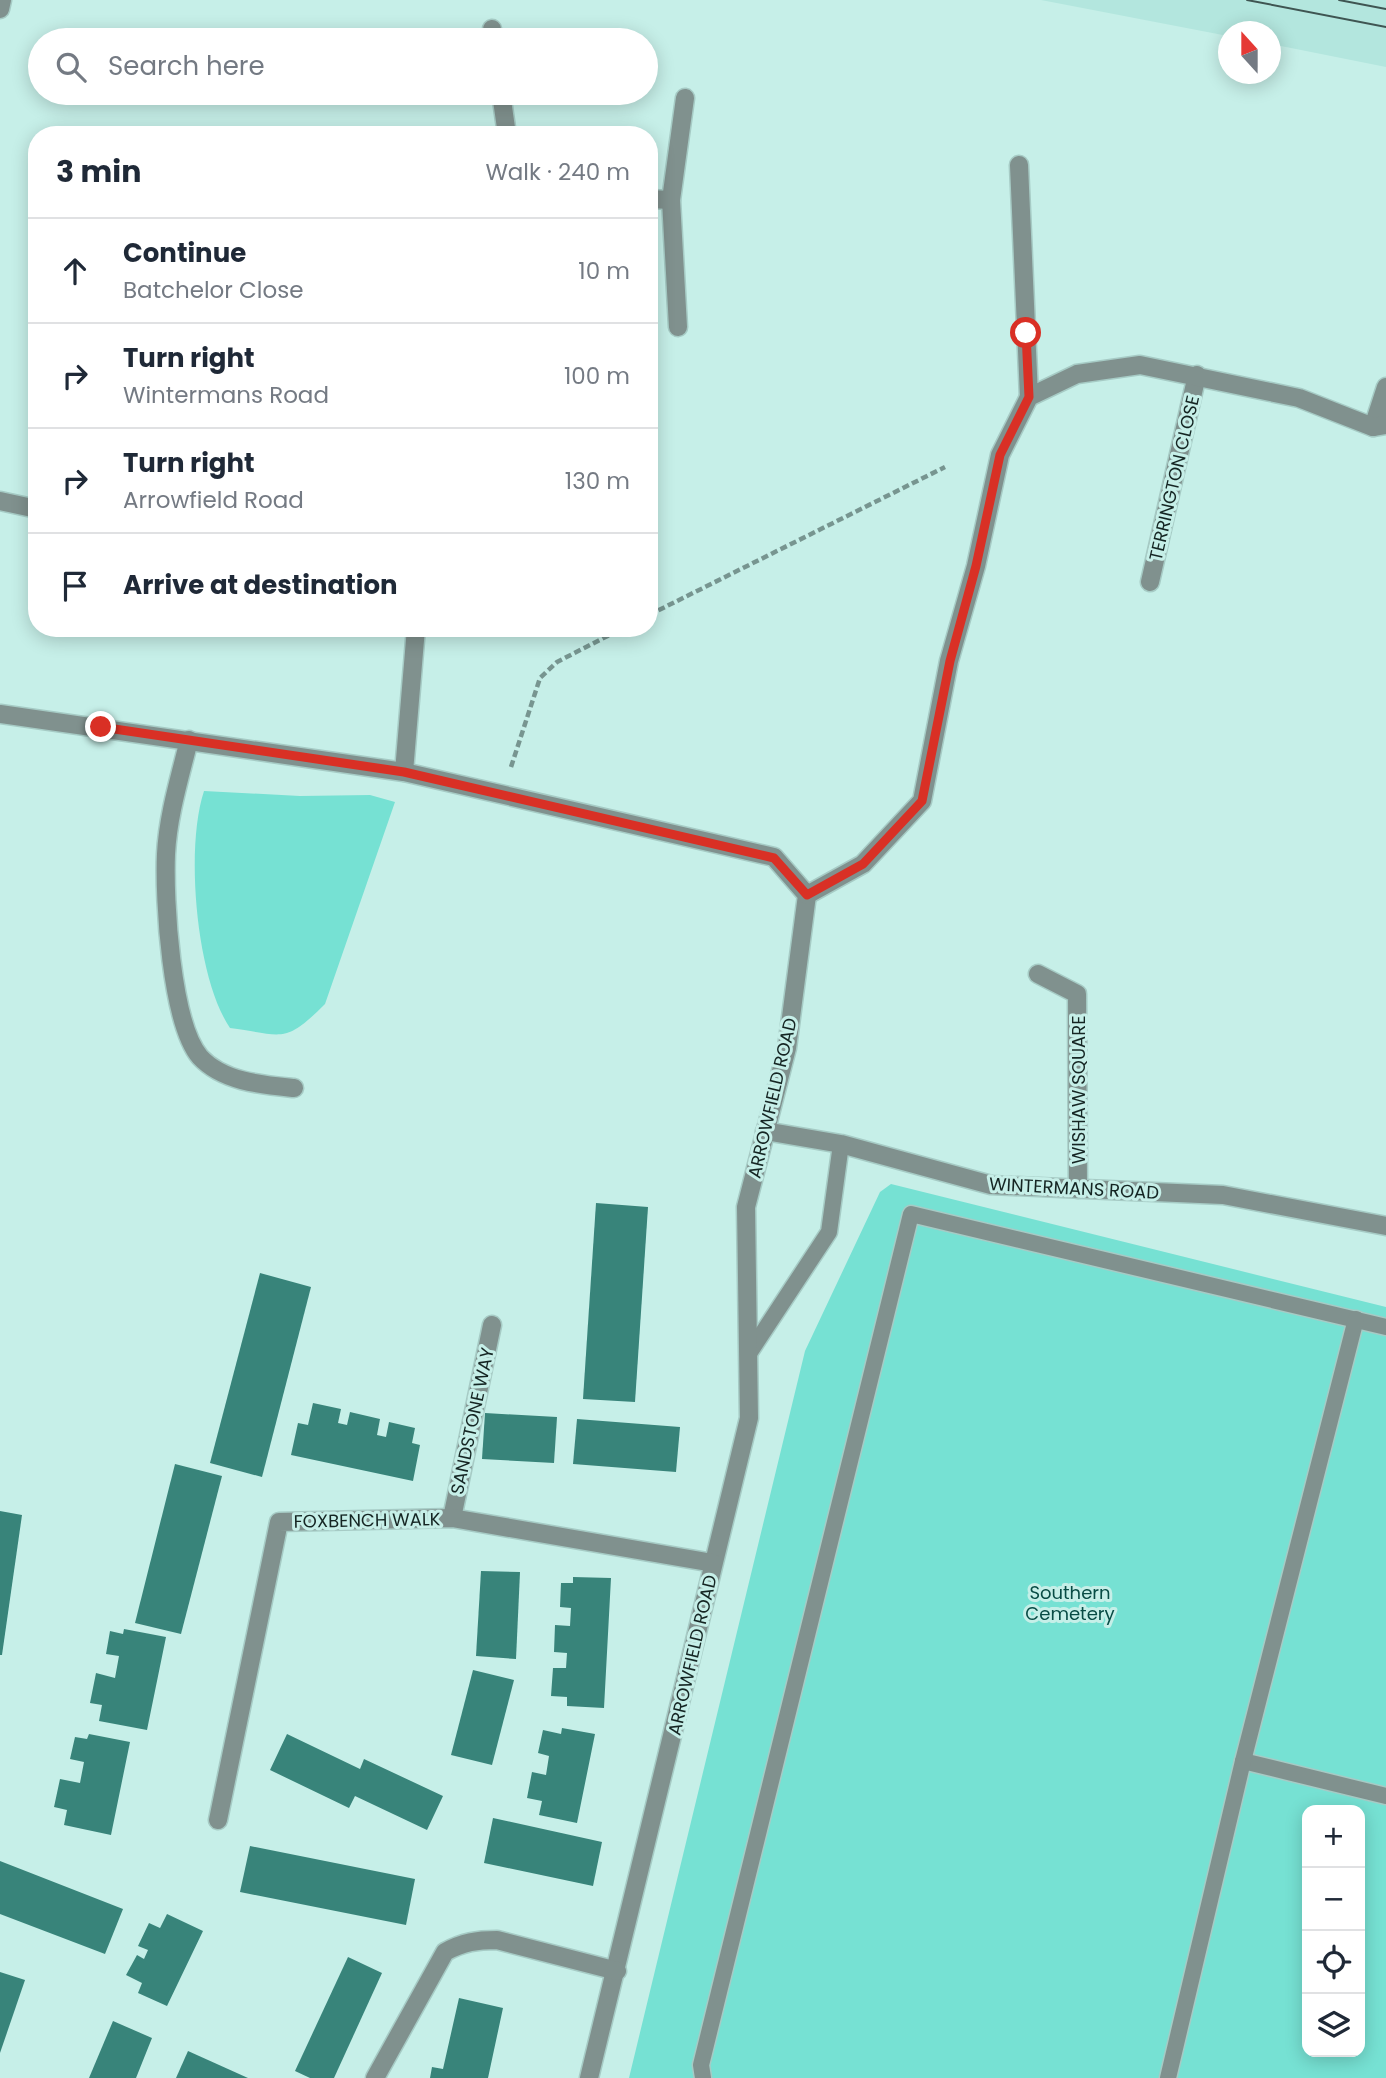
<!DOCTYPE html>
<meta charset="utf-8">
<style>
body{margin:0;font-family:Poppins,sans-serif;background:#f6f6f7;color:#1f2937}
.controls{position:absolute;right:21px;bottom:21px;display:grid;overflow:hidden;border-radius:14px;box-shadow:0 4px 18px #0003}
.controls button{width:63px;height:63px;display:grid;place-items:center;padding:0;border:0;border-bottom:2px solid #e0e1e3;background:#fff;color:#1f2937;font:35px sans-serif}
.compass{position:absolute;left:1218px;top:21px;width:63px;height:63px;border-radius:50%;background:#fff;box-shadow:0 4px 18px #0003;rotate:339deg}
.stop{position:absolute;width:21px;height:21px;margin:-16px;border:5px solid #d93025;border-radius:50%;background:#fff}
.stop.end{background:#d93025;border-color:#fff;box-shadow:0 2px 7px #0008}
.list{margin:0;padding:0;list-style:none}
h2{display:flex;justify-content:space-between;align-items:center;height:91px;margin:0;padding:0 28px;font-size:30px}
h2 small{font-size:23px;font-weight:400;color:#747a83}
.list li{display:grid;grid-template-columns:46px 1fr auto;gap:21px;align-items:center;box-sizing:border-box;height:105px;padding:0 28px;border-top:2px solid #e0e1e3}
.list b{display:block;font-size:26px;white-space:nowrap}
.list p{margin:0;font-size:23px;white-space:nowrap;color:#747a83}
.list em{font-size:23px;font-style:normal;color:#747a83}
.icon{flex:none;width:38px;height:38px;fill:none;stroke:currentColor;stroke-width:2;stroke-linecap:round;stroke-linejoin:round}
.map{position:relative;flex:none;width:1386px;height:2078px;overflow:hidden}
.search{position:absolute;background:#fff;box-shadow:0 4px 18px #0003;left:28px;top:28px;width:630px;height:77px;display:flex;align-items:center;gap:18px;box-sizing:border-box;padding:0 24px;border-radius:38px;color:#747a83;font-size:26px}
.panel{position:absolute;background:#fff;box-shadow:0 4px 18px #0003;left:28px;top:126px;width:630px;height:511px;border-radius:28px}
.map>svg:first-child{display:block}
.built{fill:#b3e6de}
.green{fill:#76e1d3;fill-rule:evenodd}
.building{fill:#38847a}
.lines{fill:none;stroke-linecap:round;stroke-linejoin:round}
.service-casing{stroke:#a6cbc5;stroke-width:19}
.minor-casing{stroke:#a6cbc5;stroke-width:21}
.path{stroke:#779590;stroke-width:4.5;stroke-dasharray:7 3.5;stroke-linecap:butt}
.service{stroke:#80918e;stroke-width:16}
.minor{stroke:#80918e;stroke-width:18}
.tram{stroke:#3f5552;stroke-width:2}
.route{stroke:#d93025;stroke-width:9}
.labels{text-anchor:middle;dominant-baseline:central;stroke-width:6;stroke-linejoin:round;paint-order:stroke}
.street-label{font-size:18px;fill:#152523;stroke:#c6efe8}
.park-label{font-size:18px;fill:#084c45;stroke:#c6efe8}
</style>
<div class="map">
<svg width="1386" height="2078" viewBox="0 0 1386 2078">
<rect width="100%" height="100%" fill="#c6efe8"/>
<polygon class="built" points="1041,0 1386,0 1386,67 1271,44 1270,32 1228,32 1228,36"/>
<g class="green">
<path d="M204,791L300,796L370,795L395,802L325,1004C284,1045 284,1035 230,1028C196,978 185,848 204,791Z"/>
<path d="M891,1184L1386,1307V2078H629L805,1351L880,1192ZM1307,1810H1360V2052H1307Z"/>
</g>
<g class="building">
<polygon points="596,1203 648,1207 635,1402 583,1399"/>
<polygon points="260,1273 311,1287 262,1477 210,1463"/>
<polygon points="313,1403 341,1409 338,1423 347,1425 350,1412 380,1419 377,1435 386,1437 389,1422 415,1428 412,1443 420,1445 413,1481 291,1455 298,1423 308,1425"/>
<polygon points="485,1413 557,1417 554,1463 482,1459"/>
<polygon points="577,1419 680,1427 676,1472 573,1464"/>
<polygon points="175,1464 222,1476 181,1634 135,1623"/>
<polygon points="0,1511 22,1515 2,1655 0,1655"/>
<polygon points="481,1571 520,1572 516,1659 476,1656"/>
<polygon points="573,1577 611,1578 604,1708 567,1706 567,1697 551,1696 553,1668 566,1668 567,1653 554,1652 555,1625 570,1626 571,1608 560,1607 561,1583 573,1583"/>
<polygon points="124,1629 166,1637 147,1730 99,1721 102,1705 90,1703 96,1673 115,1678 119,1656 106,1654 110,1631 123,1634"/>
<polygon points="473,1670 514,1680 492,1765 451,1755"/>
<polygon points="562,1728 595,1734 577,1823 539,1815 542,1801 527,1798 532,1772 546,1775 549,1756 538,1753 543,1730 561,1734"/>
<polygon points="89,1734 130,1742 111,1835 64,1825 67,1810 54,1807 60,1779 80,1783 84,1762 70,1759 75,1737 87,1739"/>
<polygon points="287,1734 360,1769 364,1759 443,1796 427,1830 355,1796 349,1808 270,1770"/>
<polygon points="493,1818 602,1842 593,1886 484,1863"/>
<polygon points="250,1846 415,1879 406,1925 240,1892"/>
<polygon points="0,1861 123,1909 105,1954 0,1914"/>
<polygon points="167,1914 203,1931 167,2006 138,1993 142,1983 126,1975 137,1955 144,1959 148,1950 138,1946 149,1923 160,1928"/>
<polygon points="348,1957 382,1973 334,2078 310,2078 295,2071"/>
<polygon points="0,1972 25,1980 0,2053"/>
<polygon points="459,1998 503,2008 488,2078 430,2078 432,2067 443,2069"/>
<polygon points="113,2021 152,2038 136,2078 89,2078"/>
<polygon points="188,2051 248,2078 176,2078"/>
</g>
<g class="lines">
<g class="service-casing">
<g id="service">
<polyline points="748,1355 829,1232 841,1144"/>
<polyline points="1243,1761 1386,1796"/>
<polyline points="703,2078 701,2065 911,1214 1386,1327"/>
<polyline points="1168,2078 1243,1761 1356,1319"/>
</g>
</g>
<g class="minor-casing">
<g id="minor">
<polyline points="0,9 2,0"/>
<polyline points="492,29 493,40"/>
<polyline points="501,93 507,135"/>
<polyline points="316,94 333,93"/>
<polyline points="1019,165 1029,397"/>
<polyline points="649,199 671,200"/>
<polyline points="678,327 671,200 685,98"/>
<polyline points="1373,427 1386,387"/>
<polyline points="0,501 37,509"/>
<polyline points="1150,582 1197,375"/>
<polyline points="0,714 404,772 774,857 807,895 787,1048 746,1207 749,1418 589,2078"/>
<path d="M189,740C180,777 168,815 166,854C164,900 171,1023 200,1057C223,1082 263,1085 294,1088"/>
<polyline points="404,772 416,628"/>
<polyline points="807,895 863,864 922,801 949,661 976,566 1000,455 1029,397 1077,374 1140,365 1299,398 1373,427 1386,425"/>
<polyline points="1038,974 1077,994 1078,1189"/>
<polyline points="765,1131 841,1144 991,1185 1223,1195 1386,1226"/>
<polyline points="452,1518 492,1325"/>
<polyline points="218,1820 279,1522 452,1518 713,1563"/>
<path d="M375,2078L445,1952C463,1942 477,1940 497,1940L617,1971"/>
</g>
</g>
<g class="path">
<polyline points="649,615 945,467"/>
<polyline points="511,767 540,678 557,662 623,628"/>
</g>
<use href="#service" class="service"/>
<use href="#minor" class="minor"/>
<g class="tram">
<polyline points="1247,0 1386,27"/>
<polyline points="1339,0 1386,9"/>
</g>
</g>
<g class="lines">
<polyline class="route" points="101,727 404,772 774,858 807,895 863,864 922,801 950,661 976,566 1000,455 1029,397 1026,333"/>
</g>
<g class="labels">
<g class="street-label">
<text transform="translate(1174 478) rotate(-77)">TERRINGTON CLOSE</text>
<text transform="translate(1078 1090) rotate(-90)">WISHAW SQUARE</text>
<text transform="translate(772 1098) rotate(-77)">ARROWFIELD ROAD</text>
<text transform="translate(1074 1188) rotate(3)">WINTERMANS ROAD</text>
<text transform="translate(472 1421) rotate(-78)">SANDSTONE WAY</text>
<text transform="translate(367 1520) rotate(-1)">FOXBENCH WALK</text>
<text transform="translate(692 1655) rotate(-77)">ARROWFIELD ROAD</text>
</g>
<g class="park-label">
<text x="1070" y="1592">Southern<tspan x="1070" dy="21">Cemetery</tspan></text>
</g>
</g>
</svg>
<div class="controls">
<button>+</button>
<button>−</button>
<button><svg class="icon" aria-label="locate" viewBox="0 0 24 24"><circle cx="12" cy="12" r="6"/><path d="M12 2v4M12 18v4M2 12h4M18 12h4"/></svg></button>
<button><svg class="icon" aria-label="layers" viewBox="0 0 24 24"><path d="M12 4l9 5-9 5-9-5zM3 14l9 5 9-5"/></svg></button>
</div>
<svg class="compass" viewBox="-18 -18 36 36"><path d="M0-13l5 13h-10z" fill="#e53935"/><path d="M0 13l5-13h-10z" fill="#747a83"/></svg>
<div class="stop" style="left:1026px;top:333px"></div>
<div class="stop end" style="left:101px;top:727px"></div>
<div class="search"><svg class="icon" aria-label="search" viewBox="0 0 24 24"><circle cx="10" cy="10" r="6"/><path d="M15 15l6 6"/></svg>Search here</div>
<section class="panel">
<h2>3 min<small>Walk · 240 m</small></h2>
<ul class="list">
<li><svg class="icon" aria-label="ahead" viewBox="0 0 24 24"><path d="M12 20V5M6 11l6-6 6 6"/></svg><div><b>Continue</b><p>Batchelor Close</p></div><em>10 m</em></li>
<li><svg class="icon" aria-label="right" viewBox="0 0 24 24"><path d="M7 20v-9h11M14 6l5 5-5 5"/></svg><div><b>Turn right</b><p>Wintermans Road</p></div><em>100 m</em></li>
<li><svg class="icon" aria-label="right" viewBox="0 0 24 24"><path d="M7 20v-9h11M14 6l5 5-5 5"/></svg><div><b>Turn right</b><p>Arrowfield Road</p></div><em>130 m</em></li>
<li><svg class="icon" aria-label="arrive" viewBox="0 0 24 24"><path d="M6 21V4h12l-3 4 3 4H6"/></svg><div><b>Arrive at destination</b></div></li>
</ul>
</section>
</div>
